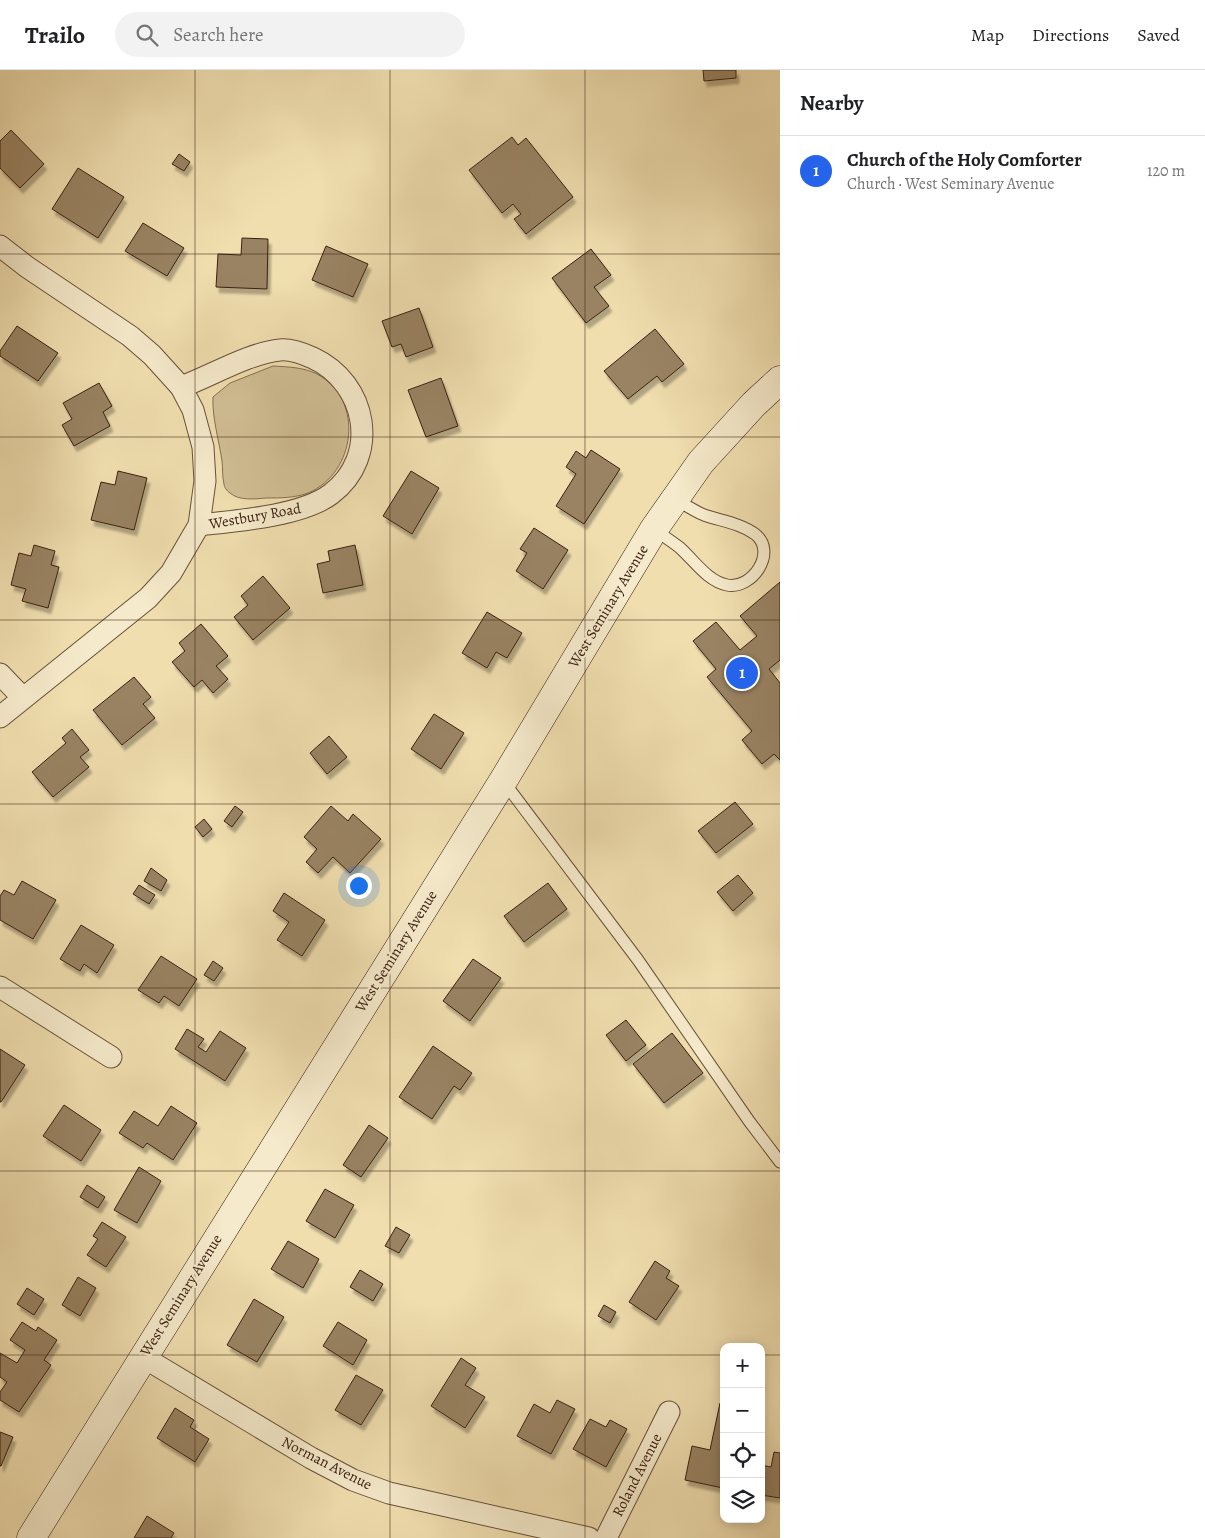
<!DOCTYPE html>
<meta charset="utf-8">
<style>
body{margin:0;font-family:Alegreya,serif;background:#f2f2f2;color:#202124}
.controls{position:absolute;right:15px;bottom:15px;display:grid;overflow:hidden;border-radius:10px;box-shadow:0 2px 12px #0003}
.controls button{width:45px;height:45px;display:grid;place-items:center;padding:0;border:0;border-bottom:1px solid #e0e0e0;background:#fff;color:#202124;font:25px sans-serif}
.you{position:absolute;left:358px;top:815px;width:18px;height:18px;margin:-12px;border:4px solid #fff;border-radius:50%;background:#1a73e8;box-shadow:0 0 0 8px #1a73e833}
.badge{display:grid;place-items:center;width:32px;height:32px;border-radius:50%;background:#2563eb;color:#fff;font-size:16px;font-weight:700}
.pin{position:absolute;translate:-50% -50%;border:2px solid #fff;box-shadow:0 1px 5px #0006}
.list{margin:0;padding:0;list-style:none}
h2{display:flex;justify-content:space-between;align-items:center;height:65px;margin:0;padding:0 20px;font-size:21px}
h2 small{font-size:16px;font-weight:400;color:#757577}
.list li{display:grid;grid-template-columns:32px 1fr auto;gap:15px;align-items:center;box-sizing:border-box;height:70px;padding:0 20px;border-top:1px solid #e0e0e0}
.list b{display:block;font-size:19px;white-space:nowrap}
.list p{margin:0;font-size:16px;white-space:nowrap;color:#757577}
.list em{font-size:16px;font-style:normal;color:#757577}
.icon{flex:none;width:28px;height:28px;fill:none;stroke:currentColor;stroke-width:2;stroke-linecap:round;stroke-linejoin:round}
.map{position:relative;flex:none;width:780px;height:1468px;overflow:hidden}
header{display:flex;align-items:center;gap:30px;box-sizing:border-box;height:70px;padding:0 25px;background:#fff;border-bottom:1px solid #e0e0e0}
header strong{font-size:24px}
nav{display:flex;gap:28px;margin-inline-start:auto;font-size:18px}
.search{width:350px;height:45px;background:#f2f2f2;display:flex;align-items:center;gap:12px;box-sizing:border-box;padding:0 18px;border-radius:28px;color:#757577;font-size:19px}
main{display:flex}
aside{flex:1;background:#fff}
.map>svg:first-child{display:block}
.green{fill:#d1be94;stroke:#866f52}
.building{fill:#998363;stroke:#3a2011;filter:url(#shadow)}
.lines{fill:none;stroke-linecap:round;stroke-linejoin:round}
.service-casing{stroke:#685038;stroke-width:13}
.minor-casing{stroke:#685038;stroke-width:23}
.secondary-casing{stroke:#3a2011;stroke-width:29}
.service{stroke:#f5eacb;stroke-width:11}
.minor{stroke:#f5eacb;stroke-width:21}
.secondary{stroke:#f5eacb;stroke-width:28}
.grid{fill:none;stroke:#3a2011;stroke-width:1;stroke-opacity:0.55}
.labels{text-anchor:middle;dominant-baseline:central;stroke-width:4.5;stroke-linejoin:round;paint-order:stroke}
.street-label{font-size:15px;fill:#3a2011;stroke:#f5eacb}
</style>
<header>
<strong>Trailo</strong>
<div class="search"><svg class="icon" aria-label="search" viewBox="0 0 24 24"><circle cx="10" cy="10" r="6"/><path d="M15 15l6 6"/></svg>Search here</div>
<nav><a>Map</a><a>Directions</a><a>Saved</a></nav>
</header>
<main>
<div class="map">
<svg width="780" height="1468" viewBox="0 0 780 1468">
<defs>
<filter id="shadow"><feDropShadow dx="3" dy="5.5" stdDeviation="1" flood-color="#0004"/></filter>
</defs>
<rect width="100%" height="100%" fill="#f0deaf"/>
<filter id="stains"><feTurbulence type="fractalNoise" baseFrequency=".004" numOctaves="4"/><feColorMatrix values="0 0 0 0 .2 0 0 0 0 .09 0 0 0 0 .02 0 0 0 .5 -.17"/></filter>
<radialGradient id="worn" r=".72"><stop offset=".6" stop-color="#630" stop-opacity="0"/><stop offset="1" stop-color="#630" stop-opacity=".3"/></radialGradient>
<path class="green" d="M273,296C288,297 303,297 317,304C365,330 356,403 308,423C295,428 280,428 266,428C255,429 239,431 230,423C227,421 224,417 224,414C222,406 223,398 222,391C219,370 212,348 213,327L230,313Z"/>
<g class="building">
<polygon points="703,0 736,0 736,8 704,11"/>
<polygon points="11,60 44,94 20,118 0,98 0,71"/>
<polygon points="512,67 518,75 526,68 573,127 526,164 514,149 521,144 513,134 502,143 469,100"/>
<polygon points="179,84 190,92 184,101 172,94"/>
<polygon points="78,98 124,127 98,168 52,139"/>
<polygon points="143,153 184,178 167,206 125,181"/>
<polygon points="242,168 268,169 267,219 216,217 218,184 241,185"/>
<polygon points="326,176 368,194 353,227 312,210"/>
<polygon points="591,179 611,205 594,217 609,236 586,253 552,208"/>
<polygon points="419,238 433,277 406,287 401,274 392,277 382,251"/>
<polygon points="17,256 58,283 38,311 0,286 0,281"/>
<polygon points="655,259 684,294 662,312 657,306 628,329 604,301"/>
<polygon points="441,308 458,356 426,367 408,320"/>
<polygon points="99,313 112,336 103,342 110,356 74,376 62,355 72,349 63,333"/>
<polygon points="591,380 620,399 584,454 556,436 576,404 566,397 576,381 586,388"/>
<polygon points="118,401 147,408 134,460 91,450 101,412 115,415"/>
<polygon points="411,401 439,418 412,464 383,446"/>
<polygon points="534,458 568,480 543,519 516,501 527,483 520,479"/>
<polygon points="34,475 55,481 51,495 59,497 48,538 22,531 26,519 11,515 19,483 31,486"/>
<polygon points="355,475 363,515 323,523 317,494 330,491 328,481"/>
<polygon points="263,506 290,538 253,570 234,547 248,535 241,526"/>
<polygon points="780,512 780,590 769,599 780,613 780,690 774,684 762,694 742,670 752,661 707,607 716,599 693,571 716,552 740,580 757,566 740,546"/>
<polygon points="487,542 522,563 507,588 496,582 487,598 462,583"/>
<polygon points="201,554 228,586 216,596 228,609 213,623 202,610 194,617 172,592 185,581 179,573"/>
<polygon points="134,607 151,627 143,634 155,648 122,675 93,640"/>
<polygon points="434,644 464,663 441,699 411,679"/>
<polygon points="72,659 89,680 80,687 89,697 53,727 32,702 66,673 62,668"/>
<polygon points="329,666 347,687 327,704 310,683"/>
<polygon points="735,732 753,754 716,783 698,761"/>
<polygon points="235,736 243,742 232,757 224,751"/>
<polygon points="331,736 348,751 353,744 381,769 350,803 333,787 318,803 306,792 317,779 304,767"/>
<polygon points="204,749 212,759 203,767 195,757"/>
<polygon points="151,798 167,810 161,821 144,811"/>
<polygon points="738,805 753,823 733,841 717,822"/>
<polygon points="22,811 56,830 33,869 0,850 0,826 4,820 14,825"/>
<polygon points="548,813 567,839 524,872 504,846"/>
<polygon points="139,815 155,825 149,834 133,824"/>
<polygon points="284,823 325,850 302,886 277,870 289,852 273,841"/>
<polygon points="81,855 114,875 97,903 84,894 80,901 60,889"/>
<polygon points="161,886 197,909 179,936 164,926 159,933 138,920"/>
<polygon points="473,889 501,908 470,951 443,931"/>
<polygon points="213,891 223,898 214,911 204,905"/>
<polygon points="626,950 646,975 626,991 606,965"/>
<polygon points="187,959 204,969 198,977 206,982 220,961 246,978 225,1011 175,979"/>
<polygon points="672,963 703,1003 664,1033 633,994"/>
<polygon points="433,976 472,1003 460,1020 454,1016 432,1049 399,1027"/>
<polygon points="0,979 25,995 1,1032 0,1032"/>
<polygon points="64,1035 101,1060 81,1091 43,1066"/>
<polygon points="171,1036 197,1053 173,1090 147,1073 143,1078 119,1063 134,1041 158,1056"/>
<polygon points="369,1055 388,1068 361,1107 343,1095"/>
<polygon points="139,1097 161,1111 137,1153 114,1140"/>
<polygon points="87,1115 105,1127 98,1138 80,1127"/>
<polygon points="325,1119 354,1135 335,1168 306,1151"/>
<polygon points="102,1152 126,1167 106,1197 87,1185 98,1169 93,1166"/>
<polygon points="396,1157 410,1165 399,1183 385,1176"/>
<polygon points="288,1171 319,1189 303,1218 271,1199"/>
<polygon points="655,1191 670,1201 666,1208 679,1216 656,1250 629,1232"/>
<polygon points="360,1200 383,1214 373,1231 350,1217"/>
<polygon points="78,1207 96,1218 80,1246 62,1235"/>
<polygon points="27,1218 44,1229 34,1245 17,1234"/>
<polygon points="254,1229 284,1247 257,1292 227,1275"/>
<polygon points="604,1235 616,1242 610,1253 598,1246"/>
<polygon points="22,1252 36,1261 38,1257 57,1270 44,1290 51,1295 19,1342 0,1330 0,1322 7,1312 0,1307 0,1283 17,1293 25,1280 10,1270"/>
<polygon points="338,1252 367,1270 353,1295 323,1276"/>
<polygon points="461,1288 476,1298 465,1315 485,1327 465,1358 431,1336"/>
<polygon points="356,1305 383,1320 361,1355 335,1340"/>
<polygon points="557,1330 575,1339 551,1384 517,1366 534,1334 550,1343"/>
<polygon points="720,1333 724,1333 723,1418 685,1410 692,1376 710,1380"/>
<polygon points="175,1338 194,1350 190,1357 209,1369 195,1392 157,1368"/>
<polygon points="590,1349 606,1357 610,1350 627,1359 606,1397 573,1379"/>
<polygon points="0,1362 13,1367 1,1396 0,1396"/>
<polygon points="774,1382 780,1383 780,1428 761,1425 761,1395 771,1397"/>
<polygon points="147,1446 174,1463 171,1468 134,1468"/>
</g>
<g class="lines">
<g class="service-casing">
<g id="service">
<path d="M654,459C662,465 671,471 679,477C694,490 707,511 727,515C752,520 778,482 755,464C740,453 721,451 704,445C694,441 684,434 674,428"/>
<polyline points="504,712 638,890 749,1051 780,1092"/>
</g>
</g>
<g class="minor-casing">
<g id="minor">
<polyline points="0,176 27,197 130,266 152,285 181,317 193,340 203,377 205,411 199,455 171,503 148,528 0,647"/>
<path d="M181,317C211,306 249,283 280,280C290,279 304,284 313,288C367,313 381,386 331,424C302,446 236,451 199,455"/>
<polyline points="0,604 23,628"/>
<polyline points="0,917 111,987"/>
<polyline points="143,1287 311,1388 353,1410 389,1423 589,1468"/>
<polyline points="606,1468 669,1342"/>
</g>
</g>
<g class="secondary-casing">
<polyline id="secondary" points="31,1468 503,711 654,459 701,392 754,334 780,310"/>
</g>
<use href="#service" class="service"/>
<use href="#minor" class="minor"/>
<use href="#secondary" class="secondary"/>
</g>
<path class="grid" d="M195,0V1468M390,0V1468M585,0V1468M0,184H780M0,367H780M0,550H780M0,734H780M0,918H780M0,1101H780M0,1285H724M761,1285H780"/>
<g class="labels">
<g class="street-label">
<text transform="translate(255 446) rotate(-10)">Westbury Road</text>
<text transform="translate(608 536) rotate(-59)">West Seminary Avenue</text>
<text transform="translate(396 881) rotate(-58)">West Seminary Avenue</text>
<text transform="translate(181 1225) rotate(-58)">West Seminary Avenue</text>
<text transform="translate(327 1393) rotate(27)">Norman Avenue</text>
<text transform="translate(637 1405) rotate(-63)">Roland Avenue</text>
</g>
</g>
<rect width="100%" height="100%" filter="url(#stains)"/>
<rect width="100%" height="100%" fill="url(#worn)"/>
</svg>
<div class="controls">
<button>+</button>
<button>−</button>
<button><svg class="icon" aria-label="locate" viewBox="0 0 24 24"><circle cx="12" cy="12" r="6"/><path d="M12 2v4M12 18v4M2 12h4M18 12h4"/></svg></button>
<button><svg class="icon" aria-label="layers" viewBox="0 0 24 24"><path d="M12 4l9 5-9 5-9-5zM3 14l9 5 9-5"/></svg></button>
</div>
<div class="you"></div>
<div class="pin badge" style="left:742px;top:603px">1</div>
</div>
<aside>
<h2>Nearby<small></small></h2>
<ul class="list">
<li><span class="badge">1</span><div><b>Church of the Holy Comforter</b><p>Church · West Seminary Avenue</p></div><em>120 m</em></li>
</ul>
</aside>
</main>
